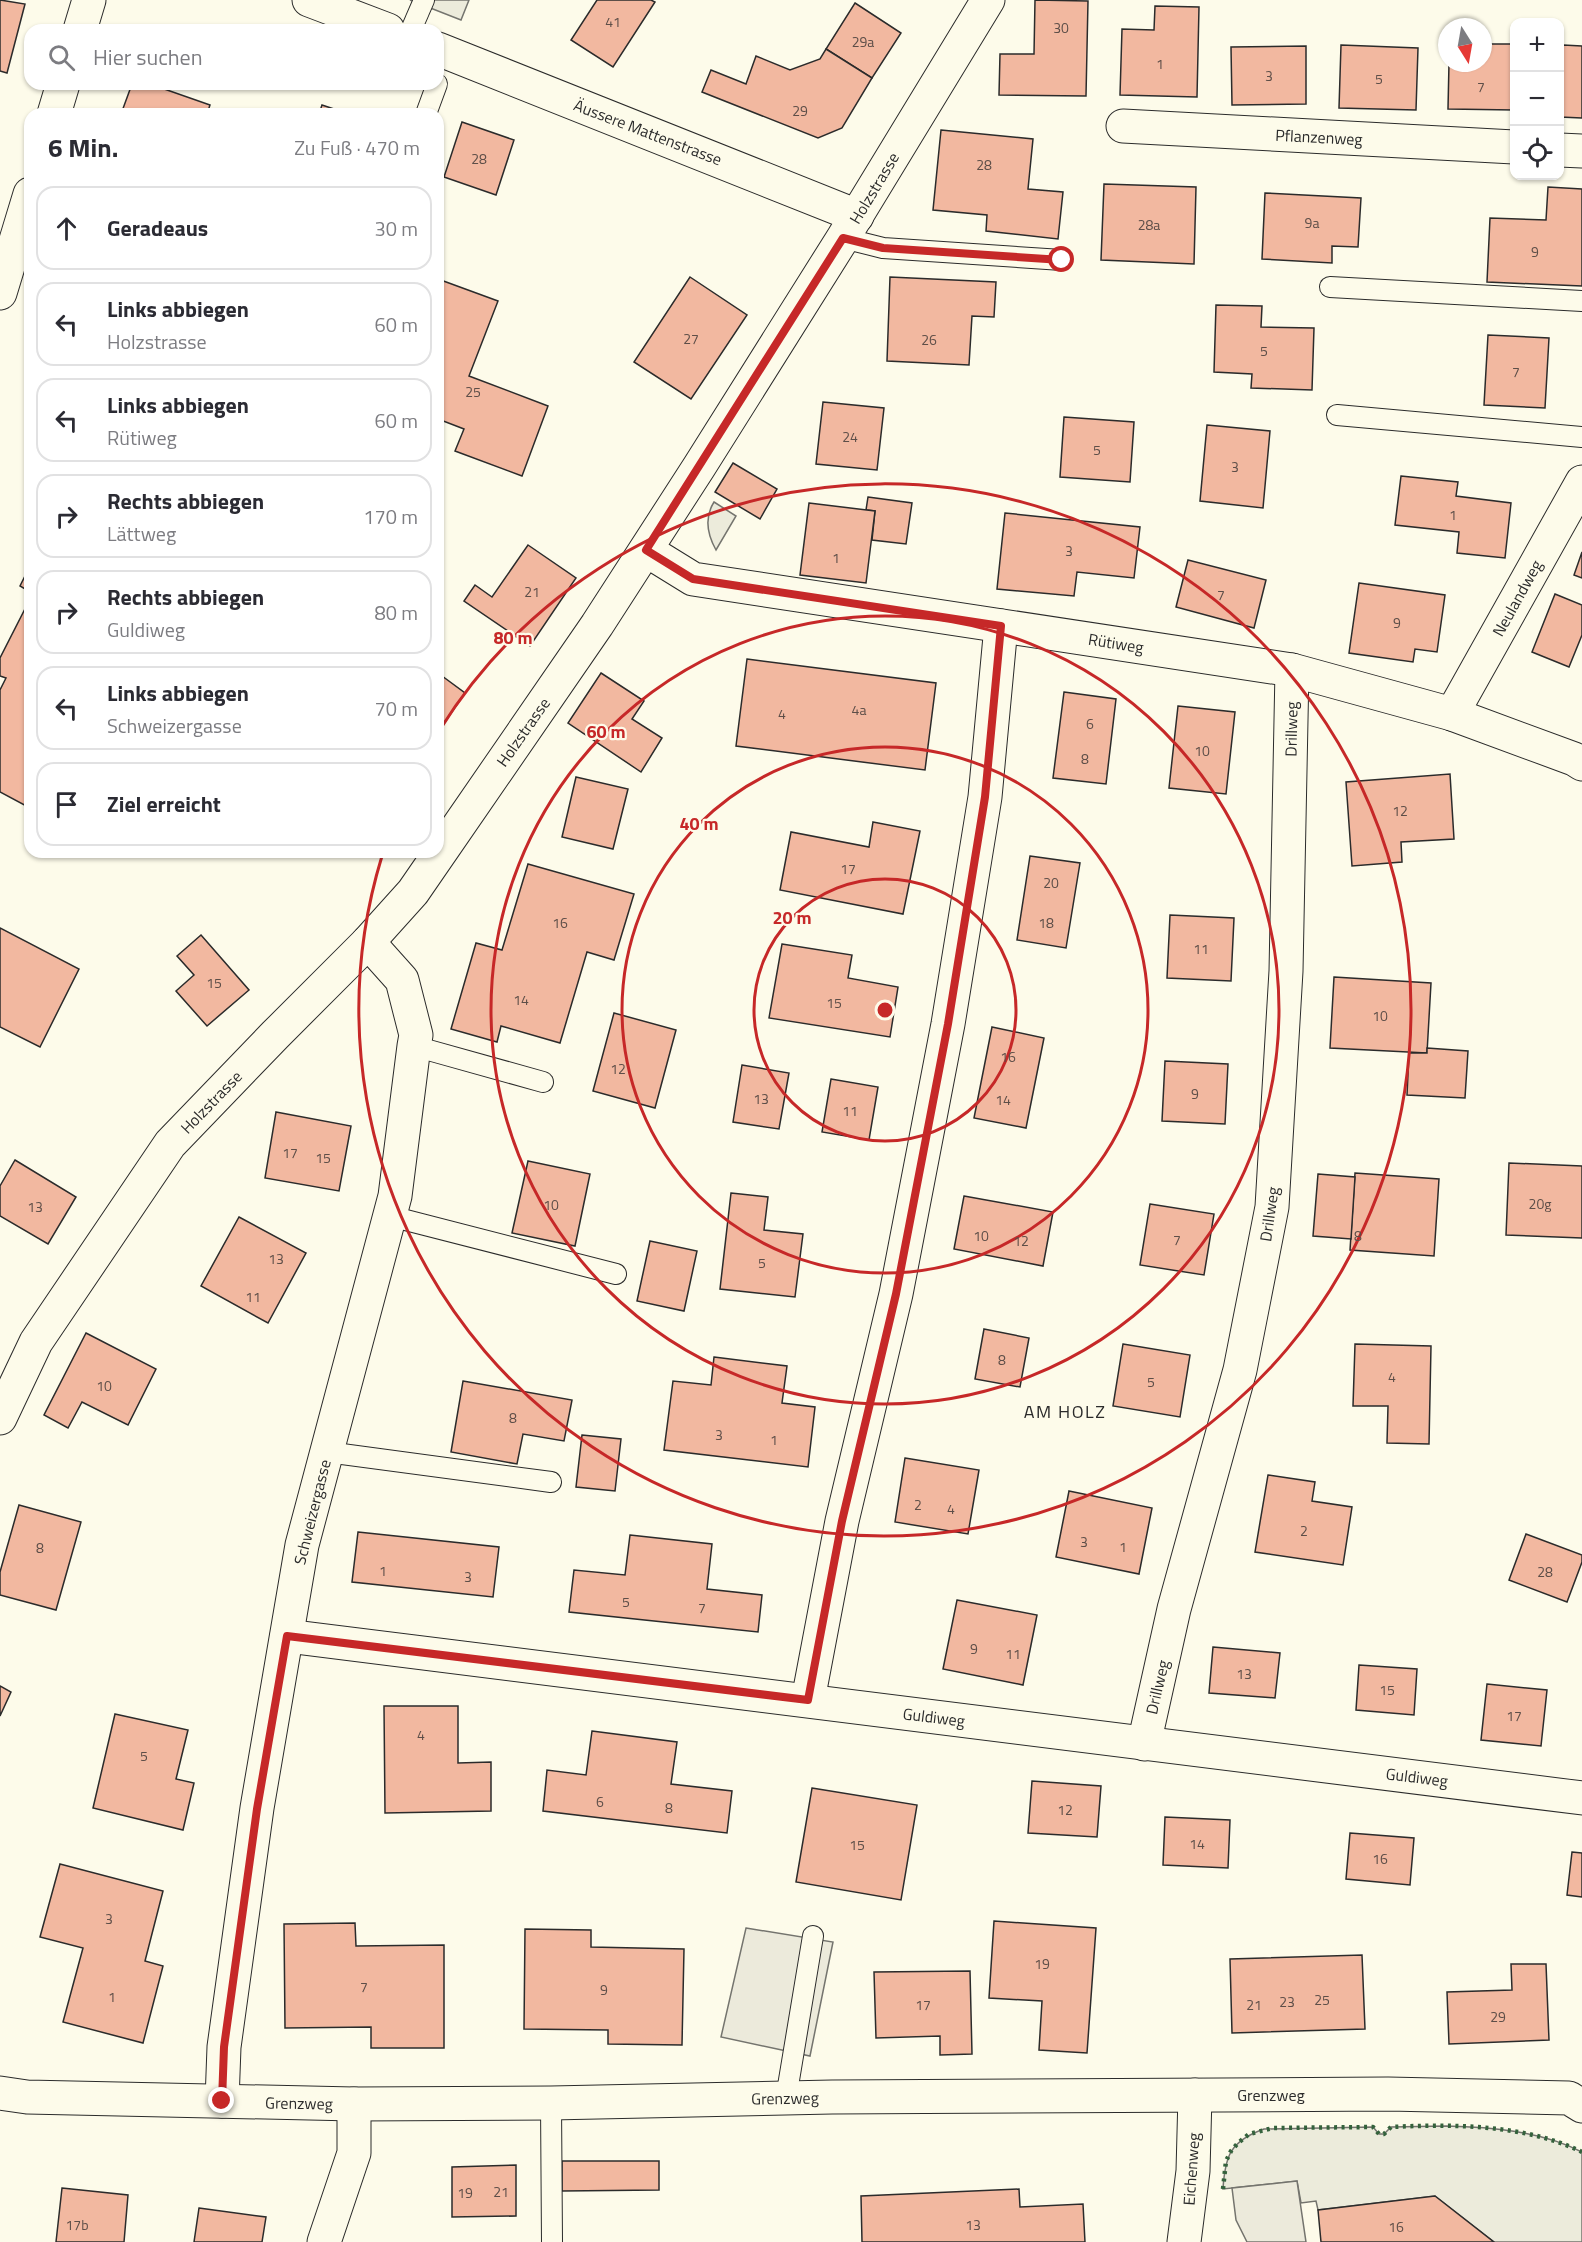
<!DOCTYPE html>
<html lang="de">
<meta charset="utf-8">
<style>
body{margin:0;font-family:"Titillium Web",sans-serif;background:#f2f2f3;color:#2b2b33}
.controls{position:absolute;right:18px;top:18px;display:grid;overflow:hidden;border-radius:12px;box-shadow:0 2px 4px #0004}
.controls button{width:54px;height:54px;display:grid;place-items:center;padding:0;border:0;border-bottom:2px solid #e1e1e2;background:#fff;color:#2b2b33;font:30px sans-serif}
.compass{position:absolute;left:1438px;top:18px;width:54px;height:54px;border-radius:50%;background:#fff;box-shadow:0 2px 4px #0004;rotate:169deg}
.stop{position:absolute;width:18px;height:18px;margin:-14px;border:4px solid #c62828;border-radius:50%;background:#fff}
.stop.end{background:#c62828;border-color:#fff;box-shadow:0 2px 6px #0008}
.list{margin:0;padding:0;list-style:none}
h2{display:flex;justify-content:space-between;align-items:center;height:78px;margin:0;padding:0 24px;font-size:26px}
h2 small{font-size:20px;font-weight:400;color:#7c7c81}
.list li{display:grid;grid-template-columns:39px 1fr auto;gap:18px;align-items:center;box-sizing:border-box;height:84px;margin:0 12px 12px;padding:0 12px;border:2px solid #e1e1e2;border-radius:18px}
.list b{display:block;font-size:22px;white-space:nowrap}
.list p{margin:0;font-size:20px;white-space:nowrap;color:#7c7c81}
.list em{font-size:20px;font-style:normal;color:#7c7c81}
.icon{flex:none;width:33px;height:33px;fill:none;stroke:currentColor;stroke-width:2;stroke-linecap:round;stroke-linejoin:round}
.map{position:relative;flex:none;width:1582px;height:2242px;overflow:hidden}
.search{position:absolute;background:#fff;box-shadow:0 2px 4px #0004;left:24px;top:24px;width:420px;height:66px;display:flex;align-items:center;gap:15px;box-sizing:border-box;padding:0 21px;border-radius:18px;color:#7c7c81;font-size:22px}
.panel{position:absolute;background:#fff;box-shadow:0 2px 4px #0004;left:24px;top:108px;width:420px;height:750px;border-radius:18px}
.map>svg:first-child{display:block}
.green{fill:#ecebdb;stroke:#74746e;stroke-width:1.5}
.parking{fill:#eceadb;stroke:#74746e;stroke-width:1.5}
.building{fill:#f2b8a0;stroke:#2b2b2b;stroke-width:1.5}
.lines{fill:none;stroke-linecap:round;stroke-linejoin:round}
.lane-casing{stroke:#2b2b2b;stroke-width:22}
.street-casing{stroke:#2b2b2b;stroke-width:35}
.lane{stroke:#fdfbea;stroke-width:20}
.street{stroke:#fdfbea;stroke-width:33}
.hedge{stroke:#34623c;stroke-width:4.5;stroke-dasharray:3 4.5;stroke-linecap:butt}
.route{stroke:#c62828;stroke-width:8}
.ring{fill:none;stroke:#c62828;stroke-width:3}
.labels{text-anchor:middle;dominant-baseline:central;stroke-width:4.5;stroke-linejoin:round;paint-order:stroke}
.number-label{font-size:14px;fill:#5d4e48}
.street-label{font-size:16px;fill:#2b2b2b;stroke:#fdfbea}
.neighbourhood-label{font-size:18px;letter-spacing:1.5px;fill:#2b2b2b;stroke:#fdfbea}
.centre{fill:#c62828;stroke:#fdfbea;stroke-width:3}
.ring-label{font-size:18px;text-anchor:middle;font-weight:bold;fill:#c62828;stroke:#fdfbea;stroke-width:4.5;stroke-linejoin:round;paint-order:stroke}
</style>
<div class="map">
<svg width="1582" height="2242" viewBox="0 0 1582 2242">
<rect width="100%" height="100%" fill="#fdfbea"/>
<g class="green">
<polygon points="410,0 469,0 461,20"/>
<path d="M714,502L736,516L716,550C707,534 704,518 714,502Z"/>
<path d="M1446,2126C1491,2127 1541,2131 1582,2152V2242H1494L1435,2196L1318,2210L1316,2201L1301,2203L1297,2181L1223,2189C1225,2156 1230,2141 1264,2129L1373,2127L1379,2134H1384L1391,2127Z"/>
</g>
<g class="parking">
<polygon points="746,1928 833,1942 810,2056 721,2037"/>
<polygon points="1297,2181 1306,2242 1247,2242 1236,2220 1232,2188"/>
</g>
<g class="building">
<polygon points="0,0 25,4 7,73 0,71"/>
<polygon points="597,0 651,0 655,2 613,67 571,40"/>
<polygon points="1035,0 1088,1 1086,96 999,95 1000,54 1034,54"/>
<polygon points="855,3 901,33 872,78 826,49"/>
<polygon points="1155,6 1199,7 1197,97 1120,95 1122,29 1154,30"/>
<polygon points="1483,44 1514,44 1514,110 1448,109 1449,63 1483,63"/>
<polygon points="1341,45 1418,48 1416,110 1339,108"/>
<polygon points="1563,45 1582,46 1582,118 1560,117"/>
<polygon points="1306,46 1306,104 1232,105 1231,47"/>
<polygon points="826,49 872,78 842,128 818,138 702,92 711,70 746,84 756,56 790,70 820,59"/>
<polygon points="132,84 150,84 210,105 207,114 121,114"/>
<polygon points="322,105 349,114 319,114"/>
<polygon points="462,122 514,140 496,195 444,177"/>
<polygon points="941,130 1033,139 1028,189 1063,192 1058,239 986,231 987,215 933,210"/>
<polygon points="1104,184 1196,187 1194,264 1101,260"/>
<polygon points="1548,187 1582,189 1582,286 1487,282 1490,218 1546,220"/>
<polygon points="1265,193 1361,198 1358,247 1332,246 1332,263 1262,259"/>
<polygon points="690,277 747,315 691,399 634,362"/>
<polygon points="890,277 996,282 994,317 972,316 969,365 887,361"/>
<polygon points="438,279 498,301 469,376 548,406 522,476 455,451 464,429 438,419"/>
<polygon points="1216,305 1262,306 1261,327 1314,328 1312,390 1251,388 1252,374 1214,372"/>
<polygon points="1488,335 1549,338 1545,408 1484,405"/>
<polygon points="823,402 884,408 877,470 816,464"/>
<polygon points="1064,417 1134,422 1130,482 1060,477"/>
<polygon points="1207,425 1270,431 1263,508 1200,501"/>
<polygon points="733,463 777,489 760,519 715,492"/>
<polygon points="1401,476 1458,482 1456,496 1511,503 1505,558 1457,553 1459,532 1395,525"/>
<polygon points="868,497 912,503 906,544 872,540 875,511 866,510"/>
<polygon points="809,503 875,511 866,583 800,575"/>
<polygon points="1005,513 1140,527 1134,578 1077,572 1074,596 997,589"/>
<polygon points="528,545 576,578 530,646 464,601 475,585 492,597"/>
<polygon points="1582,552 1582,578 1574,575"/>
<polygon points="1188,560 1266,580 1254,628 1176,607"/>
<polygon points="30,566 30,592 20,586"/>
<polygon points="1359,583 1445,595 1437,652 1415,649 1413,662 1349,653"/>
<polygon points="1555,594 1582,605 1582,635 1569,667 1532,652"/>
<polygon points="30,599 30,808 0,792 0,690 6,678 0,676 0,658"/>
<polygon points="747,659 936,683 925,770 736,746"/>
<polygon points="438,673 465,693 438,732"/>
<polygon points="601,673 644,701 632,719 662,738 641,772 568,723"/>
<polygon points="1064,692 1116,699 1106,784 1053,778"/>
<polygon points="1178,706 1235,712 1226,794 1169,788"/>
<polygon points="1450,774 1454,839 1401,842 1402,862 1352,866 1346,782"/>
<polygon points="576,777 628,789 613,849 562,837"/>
<polygon points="873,822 920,831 903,914 780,890 791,832 869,847"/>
<polygon points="1030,856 1080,863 1066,948 1017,940"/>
<polygon points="528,864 634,894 614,960 587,952 560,1043 501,1026 497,1042 451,1029 476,943 502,950"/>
<polygon points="1170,915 1234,918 1231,981 1167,978"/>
<polygon points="0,928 79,969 40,1047 0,1027"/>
<polygon points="201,935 249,990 207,1026 176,991 194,975 177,956"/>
<polygon points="782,944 852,955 848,978 898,987 890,1037 769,1018"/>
<polygon points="1334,977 1431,983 1427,1053 1330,1048"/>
<polygon points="614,1013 676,1030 655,1108 593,1091"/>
<polygon points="992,1027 1044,1038 1026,1128 974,1118"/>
<polygon points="1427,1048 1468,1051 1465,1098 1407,1095 1409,1053 1427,1053"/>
<polygon points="1165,1061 1228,1064 1225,1124 1162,1121"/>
<polygon points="742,1065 789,1073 779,1129 733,1122"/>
<polygon points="831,1079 878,1087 869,1140 822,1132"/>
<polygon points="276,1112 351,1126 339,1191 265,1178"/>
<polygon points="15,1160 76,1197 48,1244 0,1216 0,1186"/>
<polygon points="528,1161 590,1174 575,1246 512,1233"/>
<polygon points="1509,1163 1582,1166 1582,1238 1506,1235"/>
<polygon points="1355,1173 1439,1179 1434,1256 1350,1250"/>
<polygon points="1318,1174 1355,1177 1351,1239 1313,1236"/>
<polygon points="731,1193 768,1197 764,1230 803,1234 795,1297 720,1289"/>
<polygon points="964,1196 1053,1212 1043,1266 954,1249"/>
<polygon points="1150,1204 1214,1214 1204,1275 1140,1265"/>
<polygon points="239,1217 306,1253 268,1323 201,1286"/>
<polygon points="650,1241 697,1251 684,1311 637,1301"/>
<polygon points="984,1329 1029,1338 1020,1387 975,1379"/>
<polygon points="86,1333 156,1369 128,1425 82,1402 68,1428 44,1415"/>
<polygon points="1123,1344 1190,1355 1180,1417 1113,1406"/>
<polygon points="1355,1344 1431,1346 1429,1444 1387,1443 1388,1406 1353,1406"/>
<polygon points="714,1357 787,1366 782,1403 815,1407 808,1467 664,1450 673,1381 711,1385"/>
<polygon points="463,1381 572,1400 564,1441 523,1434 517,1464 451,1452"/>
<polygon points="582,1435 621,1439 615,1491 576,1487"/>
<polygon points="905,1458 979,1470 968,1534 895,1522"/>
<polygon points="1268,1475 1315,1482 1312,1501 1352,1507 1343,1565 1255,1552"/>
<polygon points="1069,1491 1152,1508 1139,1574 1056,1557"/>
<polygon points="19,1505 81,1522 56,1610 0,1595 0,1572"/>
<polygon points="358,1532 499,1547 493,1597 352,1582"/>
<polygon points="1526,1534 1582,1555 1582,1562 1567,1602 1509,1580"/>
<polygon points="630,1535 712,1544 707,1589 762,1595 758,1632 569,1612 574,1570 625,1575"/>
<polygon points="957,1600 1037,1615 1023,1685 943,1669"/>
<polygon points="1213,1647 1280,1653 1275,1698 1209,1693"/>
<polygon points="1359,1665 1417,1669 1414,1715 1356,1710"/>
<polygon points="1487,1684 1547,1690 1541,1746 1481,1740"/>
<polygon points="0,1686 11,1692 0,1716"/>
<polygon points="384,1706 458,1706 458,1763 491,1762 491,1811 385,1813"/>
<polygon points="115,1714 188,1730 176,1779 194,1783 183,1830 93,1808"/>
<polygon points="592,1731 677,1742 671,1784 732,1791 727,1833 543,1811 547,1770 586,1775"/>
<polygon points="1032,1781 1101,1786 1097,1837 1028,1833"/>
<polygon points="812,1788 917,1805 901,1900 796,1882"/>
<polygon points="1165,1817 1230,1820 1228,1868 1163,1865"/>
<polygon points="1350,1833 1414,1838 1410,1885 1346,1879"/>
<polygon points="1572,1852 1582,1853 1582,1897 1567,1895"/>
<polygon points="60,1864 163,1891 145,1961 163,1966 143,2043 63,2022 83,1948 40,1937"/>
<polygon points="994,1921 1096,1928 1087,2053 1039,2050 1042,2001 989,1998"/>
<polygon points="355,1923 356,1946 444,1945 444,2048 371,2048 371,2027 285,2028 284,1924"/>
<polygon points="525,1929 591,1930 591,1947 684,1949 682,2045 608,2044 608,2030 524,2029"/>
<polygon points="1362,1955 1365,2029 1232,2033 1230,1959"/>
<polygon points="1511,1964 1546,1964 1549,2040 1449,2044 1447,1992 1512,1990"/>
<polygon points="970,1971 972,2054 940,2055 940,2036 876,2038 874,1972"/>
<polygon points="562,2161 659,2161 659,2190 562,2191"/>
<polygon points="516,2165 516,2216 452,2217 452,2167"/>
<polygon points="62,2188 128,2195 124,2242 56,2242"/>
<polygon points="1019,2189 1020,2207 1083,2204 1085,2242 862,2242 861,2196"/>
<polygon points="1435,2196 1494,2242 1321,2242 1318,2210"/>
<polygon points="199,2208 266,2217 262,2242 194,2242"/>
</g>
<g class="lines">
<g class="lane-casing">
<g id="lane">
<polyline points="411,30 424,0"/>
<polyline points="426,114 437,84"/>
<polyline points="843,238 883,248 1062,260"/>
<polyline points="1330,287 1582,301"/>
<polyline points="1337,415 1582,437"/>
<polyline points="414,1046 543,1082"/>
<polyline points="390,1216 616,1274"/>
<polyline points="327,1452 551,1482"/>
<polyline points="786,2098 813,1936"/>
<polyline points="551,2103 552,2242"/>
</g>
</g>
<g class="street-casing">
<g id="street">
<polyline points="309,0 388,30"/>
<polyline points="80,30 89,0"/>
<polyline points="438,49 857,216"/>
<polyline points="54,114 63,84"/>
<polyline points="1123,126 1514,147"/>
<polyline points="1560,150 1582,151"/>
<polyline points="0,293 30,194"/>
<polyline points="646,550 693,579 1292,670 1452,714 1574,759 1582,764"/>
<polyline points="1452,714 1582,482"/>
<polyline points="0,1418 36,1342 170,1144 275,1035 368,942 413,892 597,625 699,467 843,238 988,0"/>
<polyline points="287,1636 1582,1798"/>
<polyline points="808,1700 842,1521 896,1294 948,1024 985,797 1001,626"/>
<polyline points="1144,1744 1174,1609 1240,1370 1272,1207 1286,971 1292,670"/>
<polyline points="0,2093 27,2097 354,2104 551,2103 832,2097 1388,2094 1569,2098 1582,2106"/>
<polyline points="222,2101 224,2047 257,1808 302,1545 395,1196 414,1046 416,1035 402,980 368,942"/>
<polyline points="324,2242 354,2153 354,2104"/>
<polyline points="1184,2242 1193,2171 1195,2095"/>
</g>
</g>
<use href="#lane" class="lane"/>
<use href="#street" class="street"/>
<path class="hedge" d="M1223,2189L1226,2161L1231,2151L1238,2143L1249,2134L1273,2128L1373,2127L1379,2134H1384L1391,2127C1452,2124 1525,2124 1582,2152"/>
</g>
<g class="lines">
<polyline class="route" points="222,2101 224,2047 257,1809 287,1636 808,1700 842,1521 896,1294 948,1024 985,797 1001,626 693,579 646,550 843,238 883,248 1062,260"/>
</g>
<g class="ring">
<circle cx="885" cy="1010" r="131"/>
<circle cx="885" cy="1010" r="263"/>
<circle cx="885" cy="1010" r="394"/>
<path d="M439 731A526 526 0 1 1 382 856"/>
</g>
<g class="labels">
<g class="number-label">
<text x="613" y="21">41</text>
<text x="1061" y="27">30</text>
<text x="863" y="41">29a</text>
<text x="1160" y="63">1</text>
<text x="1269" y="75">3</text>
<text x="1379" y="78">5</text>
<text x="1481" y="86">7</text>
<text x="800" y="110">29</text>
<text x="479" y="158">28</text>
<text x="984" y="164">28</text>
<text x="1312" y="222">9a</text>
<text x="1149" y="224">28a</text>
<text x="1535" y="251">9</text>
<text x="691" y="338">27</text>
<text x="929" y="339">26</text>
<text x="1264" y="350">5</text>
<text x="1516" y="371">7</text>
<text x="473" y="391">25</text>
<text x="850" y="436">24</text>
<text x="1097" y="449">5</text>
<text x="1235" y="466">3</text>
<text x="1453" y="514">1</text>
<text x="1069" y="550">3</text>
<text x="836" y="557">1</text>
<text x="532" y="591">21</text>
<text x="1221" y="594">7</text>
<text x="1397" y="622">9</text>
<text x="859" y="709">4a</text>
<text x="782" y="713">4</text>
<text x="1090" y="723">6</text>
<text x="1202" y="750">10</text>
<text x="1085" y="758">8</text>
<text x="1400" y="810">12</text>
<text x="848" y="868">17</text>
<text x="1051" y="882">20</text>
<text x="560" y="922">16</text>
<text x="1046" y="922">18</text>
<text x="1201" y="948">11</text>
<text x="214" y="982">15</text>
<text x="521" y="999">14</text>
<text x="834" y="1002">15</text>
<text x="1380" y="1015">10</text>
<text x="1008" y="1056">16</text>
<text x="618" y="1068">12</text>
<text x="1195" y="1093">9</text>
<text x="761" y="1098">13</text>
<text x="1003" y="1099">14</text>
<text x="850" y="1110">11</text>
<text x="290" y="1152">17</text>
<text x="323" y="1157">15</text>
<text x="1540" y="1203">20g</text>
<text x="551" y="1204">10</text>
<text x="35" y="1206">13</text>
<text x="981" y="1235">10</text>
<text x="1358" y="1235">8</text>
<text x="1177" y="1239">7</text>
<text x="1021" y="1240">12</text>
<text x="276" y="1258">13</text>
<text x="762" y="1262">5</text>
<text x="253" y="1296">11</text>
<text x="1002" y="1359">8</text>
<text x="1392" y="1376">4</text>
<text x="1151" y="1381">5</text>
<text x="104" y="1385">10</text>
<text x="513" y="1417">8</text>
<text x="719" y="1434">3</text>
<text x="774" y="1439">1</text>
<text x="918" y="1504">2</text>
<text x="951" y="1508">4</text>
<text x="1304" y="1530">2</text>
<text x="1084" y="1541">3</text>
<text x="1123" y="1546">1</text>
<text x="40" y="1547">8</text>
<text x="383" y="1570">1</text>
<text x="1545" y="1571">28</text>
<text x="468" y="1576">3</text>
<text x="626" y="1601">5</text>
<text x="702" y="1607">7</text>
<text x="974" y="1648">9</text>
<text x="1013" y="1653">11</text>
<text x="1244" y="1673">13</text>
<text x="1387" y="1689">15</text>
<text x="1514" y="1715">17</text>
<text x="421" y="1734">4</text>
<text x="144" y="1755">5</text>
<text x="600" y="1801">6</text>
<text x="669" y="1807">8</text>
<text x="1065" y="1809">12</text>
<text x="1197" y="1843">14</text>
<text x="857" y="1844">15</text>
<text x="1380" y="1858">16</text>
<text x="109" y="1918">3</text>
<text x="1042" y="1963">19</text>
<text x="364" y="1986">7</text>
<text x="604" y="1989">9</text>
<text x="112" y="1996">1</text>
<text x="1322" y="1999">25</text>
<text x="1287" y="2001">23</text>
<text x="923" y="2004">17</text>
<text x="1254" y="2004">21</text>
<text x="1498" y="2016">29</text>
<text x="501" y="2191">21</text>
<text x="465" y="2192">19</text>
<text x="77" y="2224">17b</text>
<text x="973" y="2224">13</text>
<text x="1396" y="2226">16</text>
</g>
<g class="street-label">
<text transform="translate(648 132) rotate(21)">Äussere Mattenstrasse</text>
<text transform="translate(1319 137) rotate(3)">Pflanzenweg</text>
<text transform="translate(874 188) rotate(-59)">Holzstrasse</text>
<text transform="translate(1517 598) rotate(-61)">Neulandweg</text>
<text transform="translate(1116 643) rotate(9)">Rütiweg</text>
<text transform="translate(1291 729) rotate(-89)">Drillweg</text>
<text transform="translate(523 732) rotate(-55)">Holzstrasse</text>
<text transform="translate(211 1102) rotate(-46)">Holzstrasse</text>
<text transform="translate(1269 1214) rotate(-82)">Drillweg</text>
<text transform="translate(312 1512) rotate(-76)">Schweizergasse</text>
<text transform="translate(1157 1687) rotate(-77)">Drillweg</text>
<text transform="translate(934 1717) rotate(7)">Guldiweg</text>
<text transform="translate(1417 1777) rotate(7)">Guldiweg</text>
<text x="1271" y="2095">Grenzweg</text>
<text transform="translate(785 2098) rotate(-1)">Grenzweg</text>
<text transform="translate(299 2103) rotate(1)">Grenzweg</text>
<text transform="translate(1191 2169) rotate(-86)">Eichenweg</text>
</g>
<g class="neighbourhood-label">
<text x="1065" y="1411">AM HOLZ</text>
</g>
</g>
<circle cx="885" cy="1010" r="9" class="centre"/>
<g class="ring-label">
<text x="513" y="644">80 m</text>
<text x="606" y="738">60 m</text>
<text x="699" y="830">40 m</text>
<text x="792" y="924">20 m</text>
</g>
</svg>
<div class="controls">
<button>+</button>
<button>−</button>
<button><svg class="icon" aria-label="locate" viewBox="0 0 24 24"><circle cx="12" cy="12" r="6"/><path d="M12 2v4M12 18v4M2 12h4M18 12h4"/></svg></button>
</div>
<svg class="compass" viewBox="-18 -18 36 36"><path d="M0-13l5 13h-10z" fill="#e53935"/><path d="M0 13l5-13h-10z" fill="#7c7c81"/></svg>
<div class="stop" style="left:1062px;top:260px"></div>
<div class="stop end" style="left:222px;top:2101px"></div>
<div class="search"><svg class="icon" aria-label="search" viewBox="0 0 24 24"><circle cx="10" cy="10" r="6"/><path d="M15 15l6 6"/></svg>Hier suchen</div>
<section class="panel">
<h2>6 Min.<small>Zu Fuß · 470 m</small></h2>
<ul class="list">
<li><svg class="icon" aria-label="ahead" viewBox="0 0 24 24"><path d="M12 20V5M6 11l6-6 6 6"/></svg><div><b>Geradeaus</b></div><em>30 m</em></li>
<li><svg class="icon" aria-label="left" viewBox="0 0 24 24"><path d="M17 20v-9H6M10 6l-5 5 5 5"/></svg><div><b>Links abbiegen</b><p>Holzstrasse</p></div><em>60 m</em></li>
<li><svg class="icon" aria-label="left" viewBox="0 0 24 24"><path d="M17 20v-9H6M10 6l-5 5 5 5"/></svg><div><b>Links abbiegen</b><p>Rütiweg</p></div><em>60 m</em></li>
<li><svg class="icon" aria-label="right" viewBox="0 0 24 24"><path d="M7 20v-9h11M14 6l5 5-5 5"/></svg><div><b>Rechts abbiegen</b><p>Lättweg</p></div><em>170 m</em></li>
<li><svg class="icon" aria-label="right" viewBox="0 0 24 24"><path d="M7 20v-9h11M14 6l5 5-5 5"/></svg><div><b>Rechts abbiegen</b><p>Guldiweg</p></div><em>80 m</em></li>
<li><svg class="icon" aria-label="left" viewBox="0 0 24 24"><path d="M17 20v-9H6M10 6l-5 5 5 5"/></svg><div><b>Links abbiegen</b><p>Schweizergasse</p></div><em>70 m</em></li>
<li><svg class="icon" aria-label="arrive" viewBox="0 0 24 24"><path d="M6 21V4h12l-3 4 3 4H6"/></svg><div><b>Ziel erreicht</b></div></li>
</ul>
</section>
</div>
